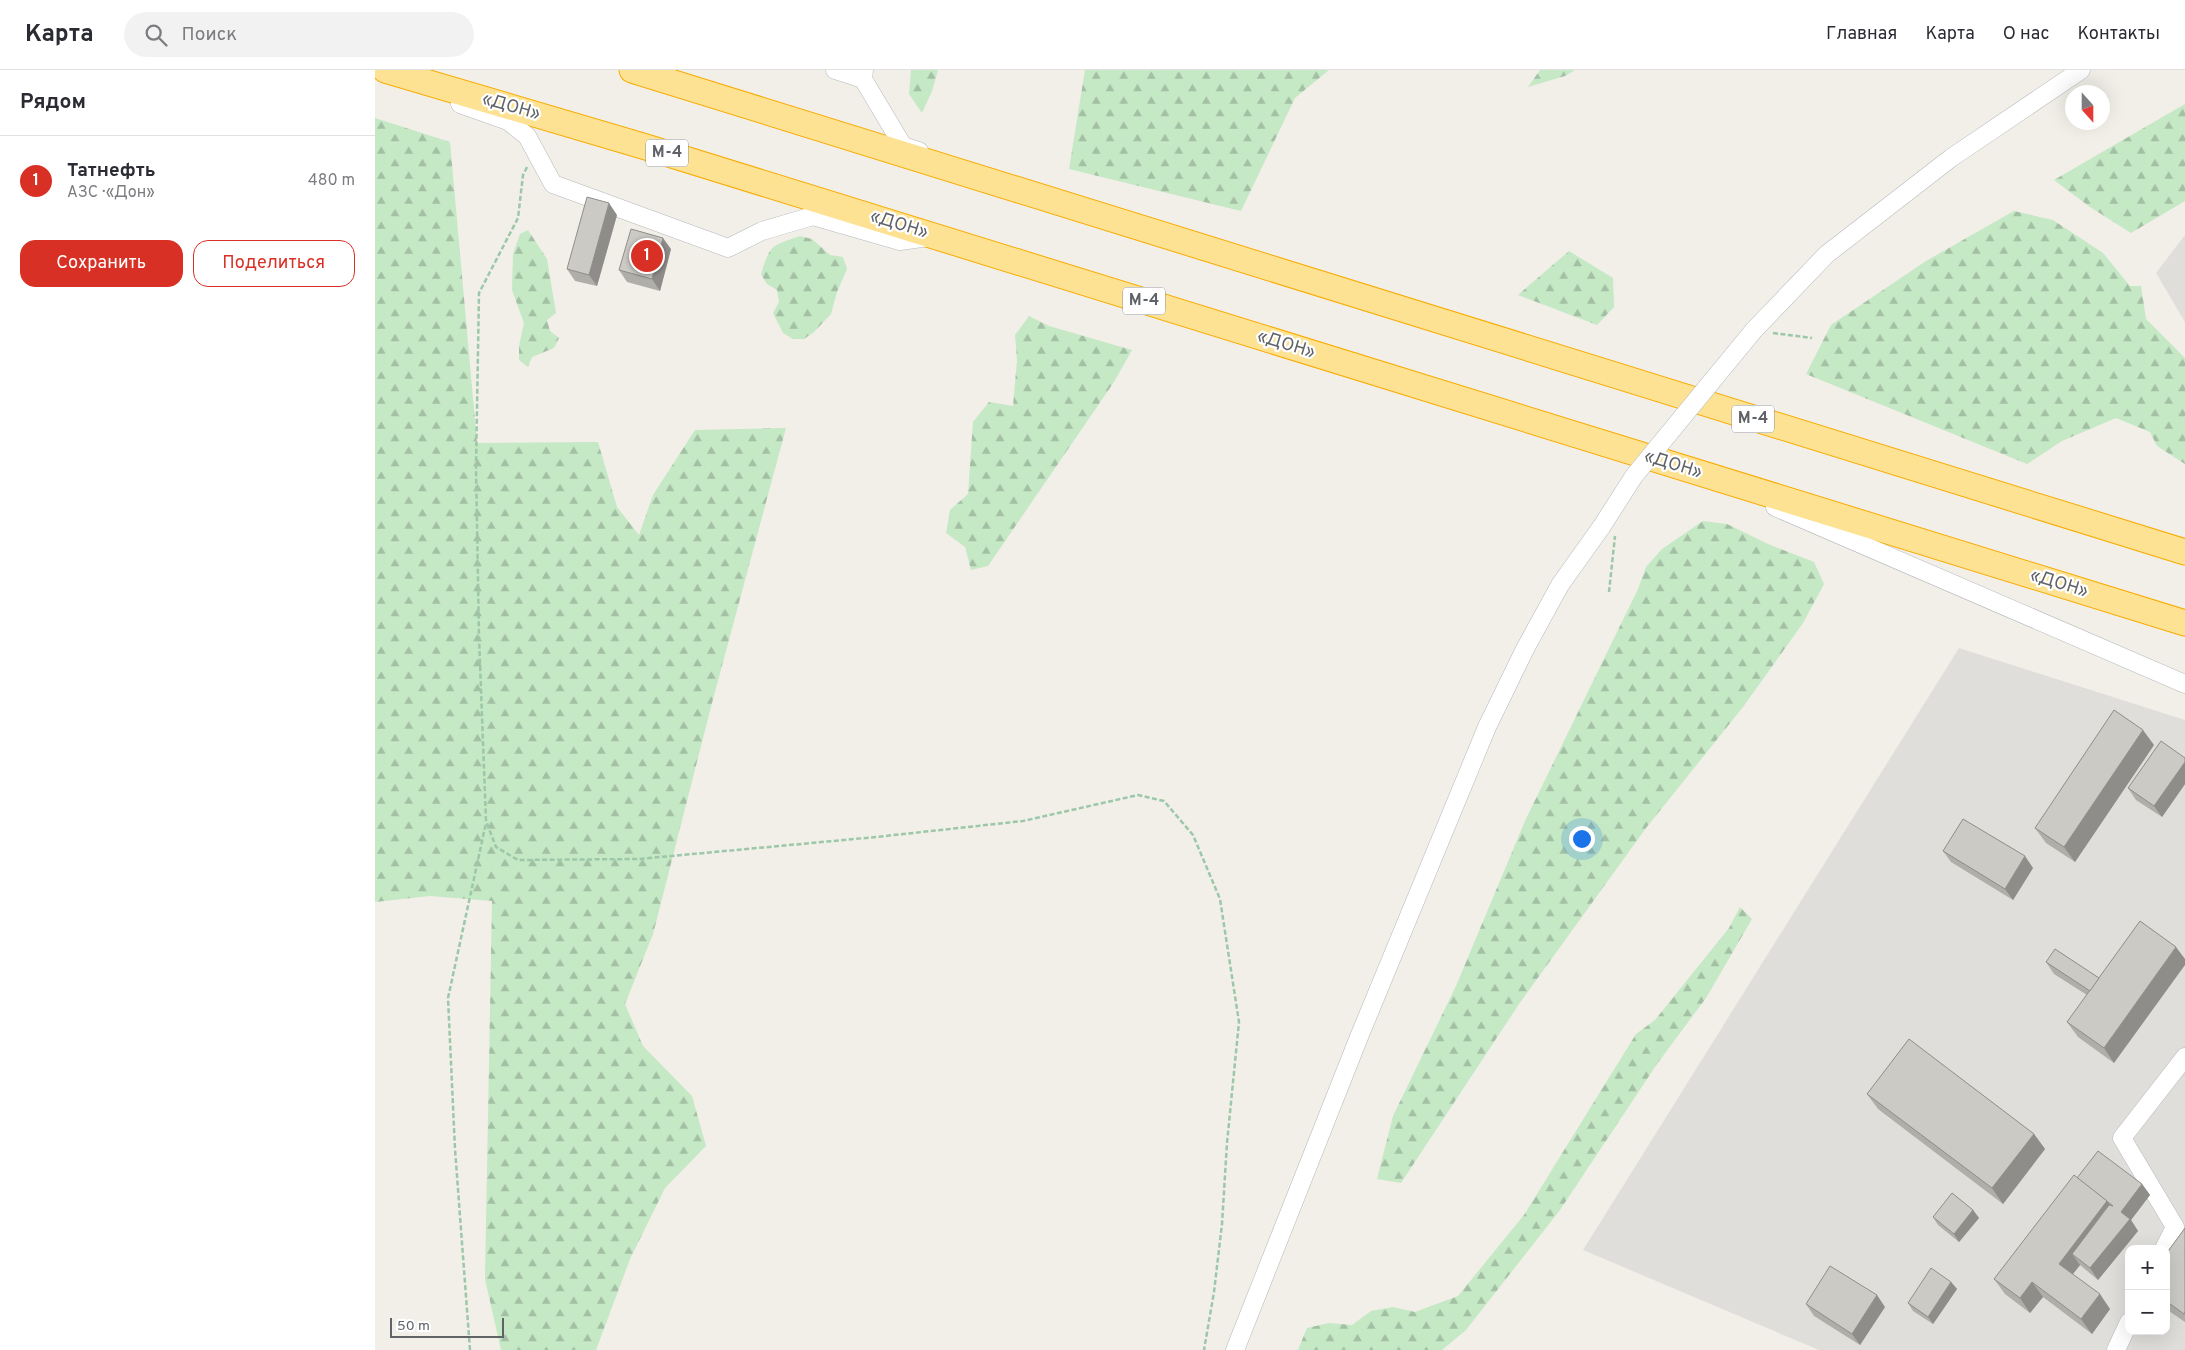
<!DOCTYPE html>
<html lang="ru">
<meta charset="utf-8">
<style>
body{margin:0;font-family:Overpass,sans-serif;background:#f2f2f3;color:#2b2b33}
.controls{position:absolute;right:15px;bottom:15px;display:grid;overflow:hidden;border-radius:10px;box-shadow:0 5px 20px #0002}
.controls button{width:45px;height:45px;display:grid;place-items:center;padding:0;border:0;border-bottom:1px solid #e1e1e2;background:#fff;color:#2b2b33;font:25px sans-serif}
.compass{position:absolute;left:1690px;top:15px;width:45px;height:45px;border-radius:50%;background:#fff;box-shadow:0 5px 20px #0002;rotate:159deg}
.scale{position:absolute;left:15px;bottom:12px;width:114px;box-sizing:border-box;padding-left:5px;border:2px solid #5f6368;border-top:0;font-size:14px;line-height:18px;white-space:nowrap;color:#5f6368;-webkit-text-stroke:4px #fff;paint-order:stroke}
.you{position:absolute;left:1206px;top:768px;width:18px;height:18px;margin:-12px;border:4px solid #fff;border-radius:50%;background:#1a73e8;box-shadow:0 0 0 8px #1a73e833}
.badge{display:grid;place-items:center;width:32px;height:32px;border-radius:50%;background:#d93025;color:#fff;font-size:16px;font-weight:700}
.pin{position:absolute;translate:-50% -50%;border:2px solid #fff;box-shadow:0 1px 5px #0006}
.list{margin:0;padding:0;list-style:none}
h2{display:flex;justify-content:space-between;align-items:center;height:65px;margin:0;padding:0 20px;font-size:21px}
h2 small{font-size:16px;font-weight:400;color:#7c7c81}
.list li{display:grid;grid-template-columns:32px 1fr auto;gap:15px;align-items:center;box-sizing:border-box;height:90px;padding:0 20px;border-top:1px solid #e1e1e2}
.list b{display:block;font-size:19px;white-space:nowrap}
.list p{margin:0;font-size:16px;white-space:nowrap;color:#7c7c81}
.list em{font-size:16px;font-style:normal;color:#7c7c81}
.actions{display:flex;gap:10px;padding:15px 20px}
.actions a{flex:1;padding:11px 0;border:1px solid #d93025;border-radius:15px;text-align:center;font-size:18px;color:#d93025}
.actions .main{background:#d93025;color:#fff}
.icon{flex:none;width:28px;height:28px;fill:none;stroke:currentColor;stroke-width:2;stroke-linecap:round;stroke-linejoin:round}
.map{position:relative;flex:none;width:1810px;height:1280px;overflow:hidden}
header{display:flex;align-items:center;gap:30px;box-sizing:border-box;height:70px;padding:0 25px;background:#fff;border-bottom:1px solid #e1e1e2}
header strong{font-size:24px}
nav{display:flex;gap:28px;margin-inline-start:auto;font-size:18px}
.search{width:350px;height:45px;background:#f2f2f3;display:flex;align-items:center;gap:12px;box-sizing:border-box;padding:0 18px;border-radius:28px;color:#7c7c81;font-size:19px}
main{display:flex}
aside{flex:1;background:#fff}
.map>svg:first-child{display:block}
.industrial{fill:#e0deda;fill-rule:evenodd}
.forest{fill:url(#forest-firs)}
.lines{fill:none;stroke-linecap:round;stroke-linejoin:round}
.minor-casing{stroke:#b5b8bc;stroke-width:19}
.highway-casing{stroke:#f9ab00;stroke-width:27}
.path{stroke:#9cc7a9;stroke-width:2.5;stroke-dasharray:5 2.5;stroke-linecap:butt}
.minor{stroke:#fff;stroke-width:18}
.highway{stroke:#fde293;stroke-width:25}
.minor-bridge-casing{stroke:#b5b8bc;stroke-width:19;stroke-linecap:butt}
.minor-bridge{stroke:#fff;stroke-width:18}
.wall{fill:#afaea9}
.shaded-wall{fill:#8f8d8a}
.building{fill:#cccac5;stroke:#8f8d8a}
.labels{text-anchor:middle;dominant-baseline:central;stroke-width:4.5;stroke-linejoin:round;paint-order:stroke}
.shield{fill:#fff;stroke:#8f9295;stroke-width:1}
.shield-label{font-size:16px;font-weight:bold;fill:#5f6368}
.street-label{font-size:18px;fill:#5f6368;stroke:#fff}
</style>
<header>
<strong>Карта</strong>
<div class="search"><svg class="icon" aria-label="search" viewBox="0 0 24 24"><circle cx="10" cy="10" r="6"/><path d="M15 15l6 6"/></svg>Поиск</div>
<nav><a>Главная</a><a>Карта</a><a>О нас</a><a>Контакты</a></nav>
</header>
<main>
<aside>
<h2>Рядом<small></small></h2>
<ul class="list">
<li><span class="badge">1</span><div><b>Татнефть</b><p>АЗС · «Дон»</p></div><em>480 m</em></li>
</ul>
<div class="actions"><a class="main">Сохранить</a><a>Поделиться</a></div>
</aside>
<div class="map">
<svg width="1810" height="1280" viewBox="0 0 1810 1280">
<defs>
<pattern id="forest-firs" width="22" height="20" patternUnits="userSpaceOnUse" patternTransform="scale(1.25)"><rect width="22" height="20" fill="#c5e8c5"/><path d="M5 1l3.5 6h-7zM16 11l3.5 6h-7z" fill="#a3c0a4"/></pattern>
</defs>
<rect width="100%" height="100%" fill="#f1efe8"/>
<g class="industrial">
<polygon points="1810,165 1810,252 1781,203"/>
<path d="M1584,578L1810,650V1280H1444L1208,1180ZM1754,1179H1791V1261H1754Z"/>
</g>
<g class="forest">
<polygon points="536,0 563,0 557,21 547,43 534,24"/>
<polygon points="710,0 954,0 920,28 866,141 694,99"/>
<polygon points="1165,0 1200,0 1190,6 1153,17"/>
<polygon points="1810,34 1810,131 1756,163 1715,137 1679,110"/>
<polygon points="0,48 75,72 102,373 223,372 242,437 264,465 278,425 320,360 411,358 337,633 278,864 250,934 268,976 317,1026 331,1076 290,1118 255,1189 221,1280 126,1280 110,1209 117,831 55,826 0,832"/>
<polygon points="1639,141 1678,150 1728,183 1755,216 1766,216 1771,249 1810,288 1810,394 1782,376 1775,362 1741,348 1687,371 1652,394 1431,304 1456,255 1551,191"/>
<polygon points="153,160 172,189 181,243 172,250 175,261 184,268 179,278 157,287 153,297 144,290 144,276 149,253 137,220 138,184 145,164"/>
<path d="M425,166L437,169L455,185L468,187L472,199L462,222L456,244L439,262L429,269H418L408,263L398,243L404,232L402,220L392,214L386,204C395,174 397,176 425,166Z"/>
<polygon points="1194,181 1238,208 1239,237 1222,255 1143,225"/>
<polygon points="654,246 674,256 757,280 739,312 613,496 596,500 590,477 571,463 575,440 593,424 598,352 614,332 638,336 642,290 640,265"/>
<polygon points="1328,451 1352,454 1393,474 1439,492 1449,514 1428,553 1368,637 1271,758 1144,934 1026,1113 1002,1109 1018,1046 1081,916 1150,751 1263,519 1271,497 1287,479"/>
<polygon points="1365,837 1377,849 1331,928 1282,994 1185,1140 1091,1260 1067,1280 923,1280 932,1258 954,1253 977,1255 996,1241 1018,1237 1040,1242 1083,1226 1149,1145 1261,964 1280,950 1354,858"/>
</g>
<g class="lines">
<g class="minor-casing">
<g id="minor">
<polyline points="460,0 488,9"/>
<polyline points="489,0 488,9 528,76 544,81"/>
<polyline points="85,34 133,51 152,66 178,114 353,178 387,161 438,146 525,171 554,167"/>
<polyline points="1379,260 1452,184 1576,88 1706,0"/>
<polyline points="1400,437 1810,614"/>
<polyline points="1789,1179 1800,1157 1747,1068 1810,987"/>
<polyline points="860,1280 984,967 1112,657 1150,579 1185,515 1227,456"/>
<polyline points="1741,1280 1754,1252"/>
</g>
</g>
<g class="highway-casing">
<g id="highway">
<polyline points="10,0 271,77 1810,553"/>
<polyline points="257,0 1810,482"/>
</g>
</g>
<g class="path">
<polyline points="152,97 148,105 143,148 104,223 101,397 104,567 111,751 121,777 143,790 264,789 501,767 648,751 763,725 789,731 818,765 845,829 864,952 852,1073 847,1154 839,1222 829,1280"/>
<polyline points="1398,263 1437,268"/>
<polyline points="1234,522 1240,466"/>
<polyline points="95,1280 80,1079 73,928 111,753"/>
</g>
<use href="#minor" class="minor"/>
<use href="#highway" class="highway"/>
<g class="minor-bridge-casing">
<polyline id="minor-bridge" points="1227,456 1259,406 1379,260"/>
</g>
<use href="#minor-bridge" class="minor-bridge"/>
</g>
<g class="wall">
<polygon points="242,145 222,216 200,211 192,199"/>
<polygon points="296,179 285,221 252,212 244,200"/>
<polygon points="1779,675 1700,792 1671,773 1660,758"/>
<polygon points="1810,688 1810,714 1787,747 1761,730 1753,718"/>
<polygon points="1568,781 1658,798 1638,830 1576,792"/>
<polygon points="1671,892 1724,908 1739,993 1703,967 1692,952 1712,925 1679,904"/>
<polygon points="1492,1024 1659,1064 1670,1079 1628,1134 1503,1039"/>
<polygon points="1702,1108 1767,1114 1775,1125 1756,1150 1763,1161 1723,1210 1705,1195 1698,1204 1735,1239 1717,1264 1668,1227 1655,1243 1630,1224 1619,1209"/>
<polygon points="1598,1140 1604,1148 1584,1172 1563,1155 1558,1147"/>
<polygon points="1810,1158 1810,1252 1791,1239 1791,1184"/>
<polygon points="1576,1212 1582,1219 1558,1254 1538,1241 1533,1233"/>
<polygon points="1431,1234 1510,1237 1485,1275 1439,1246"/>
</g>
<g class="shaded-wall">
<polygon points="234,133 242,145 222,216 214,205"/>
<polygon points="288,168 296,179 285,221 277,209"/>
<polygon points="1768,660 1779,675 1700,792 1689,777"/>
<polygon points="1810,692 1810,714 1787,747 1779,736"/>
<polygon points="1650,786 1658,798 1638,830 1630,819"/>
<polygon points="1801,877 1810,889 1810,895 1739,993 1729,978"/>
<polygon points="1659,1064 1670,1079 1628,1134 1617,1118"/>
<polygon points="1767,1114 1775,1125 1756,1150 1763,1161 1723,1210 1715,1198 1746,1142"/>
<polygon points="1732,1131 1742,1146 1697,1184 1705,1195 1694,1209 1684,1194"/>
<polygon points="1598,1140 1604,1148 1584,1172 1579,1164"/>
<polygon points="1576,1212 1582,1219 1558,1254 1553,1247"/>
<polygon points="1657,1212 1668,1227 1655,1243 1645,1228"/>
<polygon points="1725,1224 1735,1239 1717,1264 1706,1249"/>
<polygon points="1502,1225 1510,1237 1485,1275 1477,1264"/>
</g>
<g class="building">
<polygon points="212,127 234,133 214,205 192,199"/>
<polygon points="256,159 288,168 277,209 244,200"/>
<polygon points="1739,640 1768,660 1689,777 1660,758"/>
<polygon points="1786,671 1810,688 1810,692 1779,736 1753,718"/>
<polygon points="1588,749 1650,786 1630,819 1568,781"/>
<polygon points="1765,851 1801,877 1729,978 1692,952"/>
<polygon points="1680,879 1724,908 1715,921 1671,892"/>
<polygon points="1534,969 1659,1064 1617,1118 1492,1024"/>
<polygon points="1723,1081 1767,1114 1746,1142 1755,1149 1715,1198 1697,1184 1734,1135 1738,1136 1702,1108"/>
<polygon points="1699,1105 1732,1131 1684,1194 1725,1224 1706,1249 1657,1212 1645,1228 1619,1209"/>
<polygon points="1577,1123 1598,1140 1579,1164 1558,1147"/>
<polygon points="1810,1158 1810,1242 1809,1244 1791,1231 1791,1184"/>
<polygon points="1455,1196 1502,1225 1477,1264 1431,1234"/>
<polygon points="1556,1198 1576,1212 1553,1247 1533,1233"/>
</g>
<g class="labels">
<g class="shield">
<rect x="271" y="69.5" width="42" height="27" rx="4"/>
<rect x="748" y="217.5" width="42" height="27" rx="4"/>
<rect x="1357" y="335.5" width="42" height="27" rx="4"/>
</g>
<g class="shield-label">
<text x="292" y="83">М-4</text>
<text x="769" y="231">М-4</text>
<text x="1378" y="349">М-4</text>
</g>
<g class="street-label">
<text transform="translate(136 37) rotate(16)">«ДОН»</text>
<text transform="translate(524 155) rotate(17)">«ДОН»</text>
<text transform="translate(911 275) rotate(17)">«ДОН»</text>
<text transform="translate(1298 395) rotate(17)">«ДОН»</text>
<text transform="translate(1684 514) rotate(17)">«ДОН»</text>
</g>
</g>
</svg>
<div class="controls">
<button>+</button>
<button>−</button>
</div>
<svg class="compass" viewBox="-18 -18 36 36"><path d="M0-13l5 13h-10z" fill="#e53935"/><path d="M0 13l5-13h-10z" fill="#7c7c81"/></svg>
<div class="scale">50 m</div>
<div class="you"></div>
<div class="pin badge" style="left:272px;top:186px">1</div>
</div>
</main>
